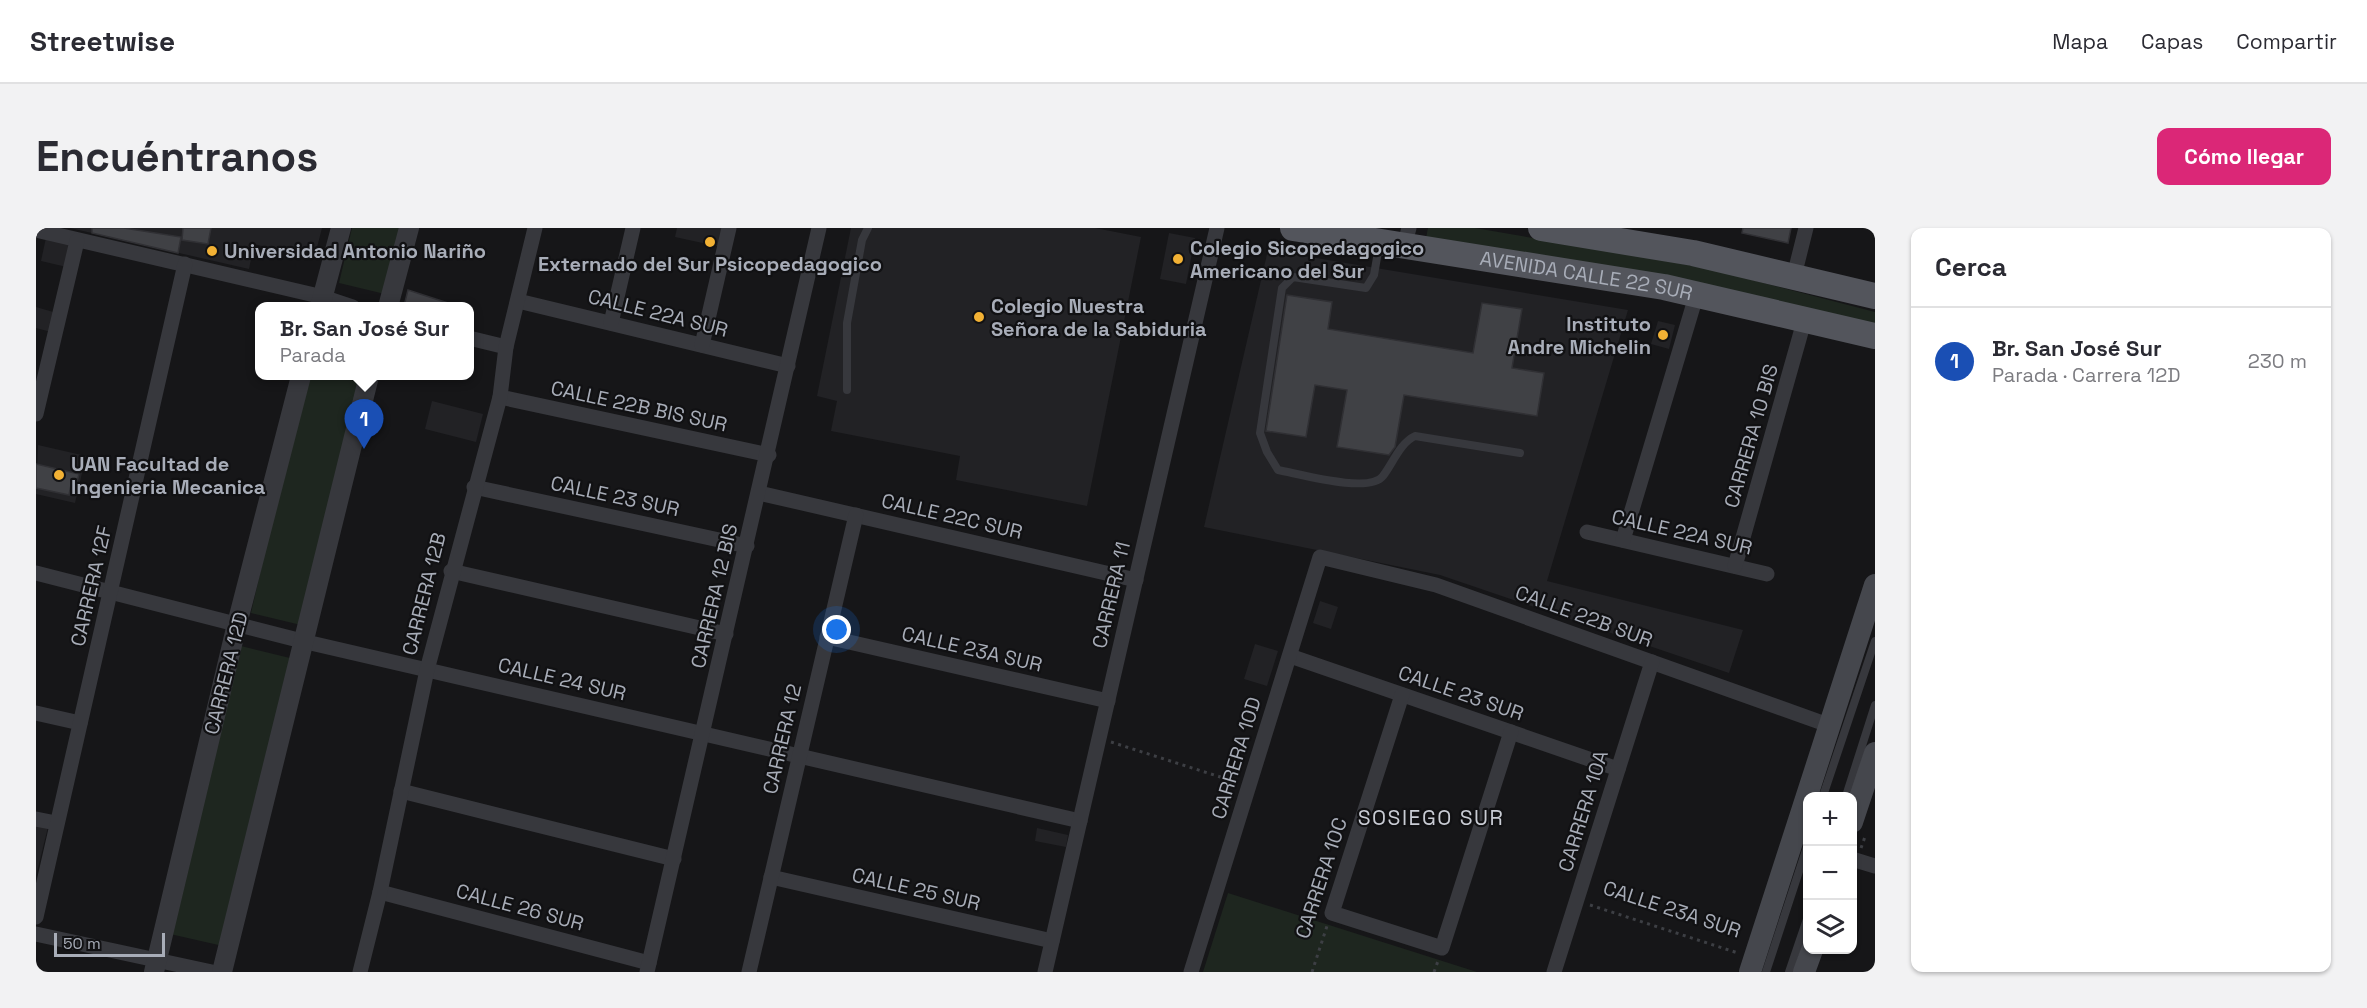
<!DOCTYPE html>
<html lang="es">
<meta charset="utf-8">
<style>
body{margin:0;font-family:"Space Grotesk",sans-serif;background:#f2f2f3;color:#2b2b33}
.controls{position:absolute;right:18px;bottom:18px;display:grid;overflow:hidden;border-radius:12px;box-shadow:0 2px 4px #0004}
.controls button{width:54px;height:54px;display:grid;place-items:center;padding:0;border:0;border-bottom:2px solid #e1e1e2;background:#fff;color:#2b2b33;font:30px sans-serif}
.scale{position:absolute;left:18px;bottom:15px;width:111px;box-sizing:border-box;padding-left:6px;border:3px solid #a8adb8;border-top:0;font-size:16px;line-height:21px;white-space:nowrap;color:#a8adb8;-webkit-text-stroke:4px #111113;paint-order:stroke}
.you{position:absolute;left:801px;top:402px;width:21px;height:21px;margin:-15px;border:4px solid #fff;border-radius:50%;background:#1a73e8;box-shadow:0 0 0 9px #1a73e833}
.badge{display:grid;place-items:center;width:39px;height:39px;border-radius:50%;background:#db2777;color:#fff;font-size:20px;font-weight:700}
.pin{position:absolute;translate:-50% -50px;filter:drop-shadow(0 2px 3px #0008)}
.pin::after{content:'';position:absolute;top:32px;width:21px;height:18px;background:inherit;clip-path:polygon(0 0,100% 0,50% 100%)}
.popup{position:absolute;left:219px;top:74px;width:219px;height:78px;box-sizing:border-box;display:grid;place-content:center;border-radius:12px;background:#fff;filter:drop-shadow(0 2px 4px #0005);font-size:20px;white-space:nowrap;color:#7c7c81}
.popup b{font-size:22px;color:#2b2b33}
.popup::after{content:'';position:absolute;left:50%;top:100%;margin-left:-12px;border:12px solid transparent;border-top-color:#fff}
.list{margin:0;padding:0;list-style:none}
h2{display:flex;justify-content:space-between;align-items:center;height:78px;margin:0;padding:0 24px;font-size:26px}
h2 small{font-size:20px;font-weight:400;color:#7c7c81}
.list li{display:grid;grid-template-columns:39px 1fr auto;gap:18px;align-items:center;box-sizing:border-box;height:108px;padding:0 24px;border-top:2px solid #e1e1e2}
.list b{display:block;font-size:22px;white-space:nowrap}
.list p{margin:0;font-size:20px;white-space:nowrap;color:#7c7c81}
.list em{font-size:20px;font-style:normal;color:#7c7c81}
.icon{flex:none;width:33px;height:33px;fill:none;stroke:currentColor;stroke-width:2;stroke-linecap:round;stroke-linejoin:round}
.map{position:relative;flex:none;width:1839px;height:744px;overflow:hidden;border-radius:12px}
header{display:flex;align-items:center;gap:36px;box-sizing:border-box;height:84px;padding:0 30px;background:#fff;border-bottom:2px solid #e1e1e2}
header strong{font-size:28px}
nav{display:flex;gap:33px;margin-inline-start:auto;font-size:21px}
.intro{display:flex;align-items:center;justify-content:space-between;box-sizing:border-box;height:144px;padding:0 36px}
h1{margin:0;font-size:42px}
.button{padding:15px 27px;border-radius:12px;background:#db2777;color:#fff;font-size:21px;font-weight:700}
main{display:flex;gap:36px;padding:0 36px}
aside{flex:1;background:#fff;border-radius:12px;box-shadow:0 2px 4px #0004}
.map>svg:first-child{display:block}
.built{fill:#222225}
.green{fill:#1e261f}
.building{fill:#404145;stroke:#303034;stroke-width:1.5}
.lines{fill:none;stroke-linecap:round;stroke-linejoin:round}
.path{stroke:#3d3f44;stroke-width:3;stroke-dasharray:3 4.5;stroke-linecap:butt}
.service{stroke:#37383d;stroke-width:8}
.minor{stroke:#37383d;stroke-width:15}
.tertiary{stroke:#37383d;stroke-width:20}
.secondary{stroke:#45474d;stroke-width:22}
.primary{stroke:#53555c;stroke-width:26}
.poi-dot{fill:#f2b134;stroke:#111113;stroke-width:2}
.labels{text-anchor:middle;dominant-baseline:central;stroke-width:4.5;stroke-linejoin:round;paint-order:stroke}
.poi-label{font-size:20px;font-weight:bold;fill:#a8adb8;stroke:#111113;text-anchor:start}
.street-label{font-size:20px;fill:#a8adb8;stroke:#111113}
.neighbourhood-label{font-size:21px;letter-spacing:1.5px;fill:#c9ccd4;stroke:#111113}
</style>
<header>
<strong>Streetwise</strong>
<nav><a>Mapa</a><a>Capas</a><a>Compartir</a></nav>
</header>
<div class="intro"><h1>Encuéntranos</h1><a class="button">Cómo llegar</a></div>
<main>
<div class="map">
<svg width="1839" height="744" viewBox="0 0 1839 744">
<rect width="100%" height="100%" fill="#161618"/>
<g class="built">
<polygon points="34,0 286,0 278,31 218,16 213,41"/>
<polygon points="641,0 690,0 685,19 639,9"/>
<polygon points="815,0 1059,0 1105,9 1051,278 920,252 924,228 795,203 801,173 781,168"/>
<polygon points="11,5 41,13 35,40 5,33"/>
<polygon points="1133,5 1159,10 1150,56 1124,51"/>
<polygon points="1232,22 1592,82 1511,353 1707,402 1693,445 1404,347 1168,299"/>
<polygon points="0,79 24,86 19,105 0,100"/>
<polygon points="1622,93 1639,97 1633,121 1615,116"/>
<polygon points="396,173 447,186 440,214 389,201"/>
<polygon points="2,217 50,228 39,275 0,266"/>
<polygon points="1284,373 1302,379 1295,401 1277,395"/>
<polygon points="1219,416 1242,423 1231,458 1208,451"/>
<polygon points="0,596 12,599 0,648"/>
<polygon points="1001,600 1032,607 1030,619 999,613"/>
</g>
<g class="green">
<polygon points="316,0 369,0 353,67 303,55"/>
<polygon points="1392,0 1439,0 1670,40 1839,84 1839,97 1390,10"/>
<polygon points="269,148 328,148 265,397 215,385"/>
<polygon points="205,418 258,431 187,718 134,706"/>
<polygon points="1192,665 1441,744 1167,744"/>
</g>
<g class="building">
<polygon points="56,0 88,0 145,9 142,25 56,5"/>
<polygon points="147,0 175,0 172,16 146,12"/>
<polygon points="1707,0 1755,0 1752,15 1706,5"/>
<polygon points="372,62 415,76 414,78 368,78"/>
<polygon points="1251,67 1296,74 1292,101 1437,125 1446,75 1486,81 1476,140 1508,145 1501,188 1368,167 1359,219 1353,227 1301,219 1311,162 1279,157 1270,209 1230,203"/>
<polygon points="0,236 43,246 40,258 35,257 33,267 0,260"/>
</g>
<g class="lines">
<g class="path">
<polyline points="1075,514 1200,554"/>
<polyline points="1825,620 1830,606"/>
<polyline points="1554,677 1702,725"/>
<polyline points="1276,744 1291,698"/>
<polyline points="1398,744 1402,733"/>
</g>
<g class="service">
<path d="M1343,18L1338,47L1330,60L1257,49L1246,60L1224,205L1231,224L1242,242C1264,246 1334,266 1347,248C1357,235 1364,215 1379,208L1484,225"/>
<polyline points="811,162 811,95 826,12 832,0"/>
<polyline points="1787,568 1839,413"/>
<polyline points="1810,568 1839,477"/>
<polyline points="1730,744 1772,616"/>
<polyline points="1753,744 1772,688"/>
</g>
<g class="minor">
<polyline points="0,2 287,69 317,79"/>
<polyline points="1368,18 1373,0"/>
<polyline points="1758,48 1770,0"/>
<polyline points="482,73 752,138"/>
<polyline points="575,95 597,0"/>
<polyline points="433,110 470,119"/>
<polyline points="666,117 693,0"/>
<polyline points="464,169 733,227"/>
<polyline points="0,186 41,13"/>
<polyline points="438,259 711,318"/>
<polyline points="723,265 1100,352"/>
<polyline points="1551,304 1731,346"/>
<polyline points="1587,312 1661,65"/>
<polyline points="1699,338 1769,90"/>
<polyline points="415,343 690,406"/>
<polyline points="0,345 266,413 1044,593"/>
<polyline points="791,409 1072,473"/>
<polyline points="1254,428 1582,541"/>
<polyline points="1366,467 1296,685 1406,720 1475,504"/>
<polyline points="0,485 44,495"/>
<polyline points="365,563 638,631"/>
<polyline points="0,591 20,595"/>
<polyline points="1816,631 1839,638"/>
<polyline points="735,649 1016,713"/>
<polyline points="344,664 613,735"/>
<polyline points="0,689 149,36"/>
<polyline points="0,706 176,744"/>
<polyline points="324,744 344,664 391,442 464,169 470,119 499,0"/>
<polyline points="611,744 783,0"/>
<polyline points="713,744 820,287"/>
<polyline points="1009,744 1181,0"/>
<polyline points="1155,744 1284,329 1400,357 1795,498"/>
<polyline points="1518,744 1616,434"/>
</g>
<g class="tertiary">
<polyline points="284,79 305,0"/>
<polyline points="352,79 373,0"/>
<polyline points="118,744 201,396 265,148"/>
<polyline points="186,744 333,148"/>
</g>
<g class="secondary">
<polyline points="1816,594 1839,525"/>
<polyline points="1714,744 1839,357"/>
<polyline points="1768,744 1776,722"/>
</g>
<g class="primary">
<path id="s1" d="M1257,0L1628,59L1839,108"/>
<polyline points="1505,0 1657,25 1839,68"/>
</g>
</g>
<g class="poi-dot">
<circle cx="674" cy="14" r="6"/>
<circle cx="176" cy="23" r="6"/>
<circle cx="1142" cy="31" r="6"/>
<circle cx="943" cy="89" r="6"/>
<circle cx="1627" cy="107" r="6"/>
<circle cx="23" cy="247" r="6"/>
</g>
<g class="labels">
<g class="poi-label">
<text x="1154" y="20">Colegio Sicopedagogico<tspan x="1154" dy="23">Americano del Sur</tspan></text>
<text x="188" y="23">Universidad Antonio Nariño</text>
<text x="674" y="36" text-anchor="middle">Externado del Sur Psicopedagogico</text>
<text x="955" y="78">Colegio Nuestra<tspan x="955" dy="23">Señora de la Sabiduria</tspan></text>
<text x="1615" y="96" text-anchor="end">Instituto<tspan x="1615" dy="23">Andre Michelin</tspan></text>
<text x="35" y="236">UAN Facultad de<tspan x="35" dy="23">Ingenieria Mecanica</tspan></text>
</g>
<g class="street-label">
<text stroke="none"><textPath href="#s1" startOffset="297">AVENIDA CALLE 22 SUR</textPath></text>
<text transform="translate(622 85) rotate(14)">CALLE 22A SUR</text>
<text transform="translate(603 178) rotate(12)">CALLE 22B BIS SUR</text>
<text transform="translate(1715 208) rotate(-74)">CARRERA 10 BIS</text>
<text transform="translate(579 268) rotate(12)">CALLE 23 SUR</text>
<text transform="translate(916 288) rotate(13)">CALLE 22C SUR</text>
<text transform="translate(1646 304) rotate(13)">CALLE 22A SUR</text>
<text transform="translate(55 358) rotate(-77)">CARRERA 12F</text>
<text transform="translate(388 366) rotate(-76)">CARRERA 12B</text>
<text transform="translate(1075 367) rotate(-77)">CARRERA 11</text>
<text transform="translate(678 368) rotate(-77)">CARRERA 12 BIS</text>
<text transform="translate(1548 388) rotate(20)">CALLE 22B SUR</text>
<text transform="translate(936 421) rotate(13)">CALLE 23A SUR</text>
<text transform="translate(190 445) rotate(-76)">CARRERA 12D</text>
<text transform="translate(526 451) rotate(13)">CALLE 24 SUR</text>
<text transform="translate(1425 465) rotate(19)">CALLE 23 SUR</text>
<text transform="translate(746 511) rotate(-77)">CARRERA 12</text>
<text transform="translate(1200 530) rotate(-73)">CARRERA 10D</text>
<text transform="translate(1547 583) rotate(-73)">CARRERA 10A</text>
<text transform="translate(1285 650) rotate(-72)">CARRERA 10C</text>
<text transform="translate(880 661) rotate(13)">CALLE 25 SUR</text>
<text transform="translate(484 679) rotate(15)">CALLE 26 SUR</text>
<text transform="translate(1636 681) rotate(18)">CALLE 23A SUR</text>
</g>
<g class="neighbourhood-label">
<text x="1395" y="589">SOSIEGO SUR</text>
</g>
</g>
</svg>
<div class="controls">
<button>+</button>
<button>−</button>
<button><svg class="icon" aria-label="layers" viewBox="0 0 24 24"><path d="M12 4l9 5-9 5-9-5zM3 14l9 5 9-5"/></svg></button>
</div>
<div class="scale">50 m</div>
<div class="you"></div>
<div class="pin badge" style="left:328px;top:221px;background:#1a4fb4">1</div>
<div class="popup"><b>Br. San José Sur</b>Parada</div>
</div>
<aside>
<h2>Cerca<small></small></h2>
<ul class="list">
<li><span class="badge" style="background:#1a4fb4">1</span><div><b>Br. San José Sur</b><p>Parada · Carrera 12D</p></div><em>230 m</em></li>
</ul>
</aside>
</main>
